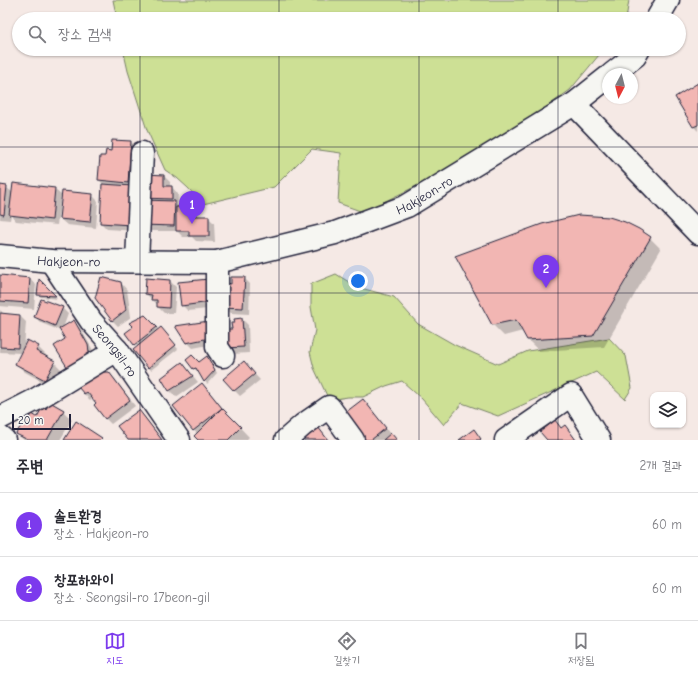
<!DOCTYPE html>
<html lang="ko">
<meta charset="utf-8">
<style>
body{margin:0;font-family:"Comic Neue","Poor Story",sans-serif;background:#f7f7f7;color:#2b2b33}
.controls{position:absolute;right:12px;bottom:12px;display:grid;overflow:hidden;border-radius:8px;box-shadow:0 1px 3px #0004}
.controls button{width:36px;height:36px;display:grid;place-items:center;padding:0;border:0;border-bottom:1px solid #e1e1e2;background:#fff;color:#2b2b33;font:20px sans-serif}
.compass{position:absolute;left:602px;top:68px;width:36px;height:36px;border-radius:50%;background:#fff;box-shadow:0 1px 3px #0004;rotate:187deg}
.scale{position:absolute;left:12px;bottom:10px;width:59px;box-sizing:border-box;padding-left:4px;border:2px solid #22223b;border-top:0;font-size:11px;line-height:14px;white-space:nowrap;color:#22223b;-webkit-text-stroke:3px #f6f6f2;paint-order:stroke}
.you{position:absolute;left:358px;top:281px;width:14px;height:14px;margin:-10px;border:3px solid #fff;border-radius:50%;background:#1a73e8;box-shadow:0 0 0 6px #1a73e833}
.badge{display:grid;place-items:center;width:26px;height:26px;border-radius:50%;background:#7c3aed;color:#fff;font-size:13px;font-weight:700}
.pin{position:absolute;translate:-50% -33px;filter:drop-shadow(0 1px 2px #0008)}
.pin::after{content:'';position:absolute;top:21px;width:14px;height:12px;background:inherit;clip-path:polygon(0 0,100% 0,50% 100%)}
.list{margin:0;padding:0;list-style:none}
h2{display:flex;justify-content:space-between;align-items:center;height:52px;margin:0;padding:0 16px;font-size:17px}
h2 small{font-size:13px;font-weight:400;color:#7c7c81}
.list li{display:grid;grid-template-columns:26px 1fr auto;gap:12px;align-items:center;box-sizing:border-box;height:64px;padding:0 16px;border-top:1px solid #e1e1e2}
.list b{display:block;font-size:15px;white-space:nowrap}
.list p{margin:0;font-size:13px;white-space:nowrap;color:#7c7c81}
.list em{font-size:13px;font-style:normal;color:#7c7c81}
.icon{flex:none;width:22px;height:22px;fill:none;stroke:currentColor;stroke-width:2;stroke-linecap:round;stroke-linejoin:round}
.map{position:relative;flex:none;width:698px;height:440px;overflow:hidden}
.search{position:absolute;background:#fff;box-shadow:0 1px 3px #0004;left:12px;right:12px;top:12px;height:44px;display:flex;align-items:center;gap:10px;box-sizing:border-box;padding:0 14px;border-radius:22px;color:#7c7c81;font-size:15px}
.sheet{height:180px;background:#fff}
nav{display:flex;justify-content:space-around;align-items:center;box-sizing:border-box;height:56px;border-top:1px solid #e1e1e2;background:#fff;font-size:11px;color:#7c7c81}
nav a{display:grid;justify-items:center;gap:2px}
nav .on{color:#7c3aed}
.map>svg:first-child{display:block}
.green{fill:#cde095;stroke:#788168}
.shadow{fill:#0003}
.building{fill:#f2b6b3;stroke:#22223b}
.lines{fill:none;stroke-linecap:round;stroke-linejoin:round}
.minor-casing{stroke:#22223b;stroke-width:25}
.minor{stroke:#f6f6f2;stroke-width:22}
.grid{fill:none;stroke:#22223b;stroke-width:1;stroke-opacity:0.55}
.labels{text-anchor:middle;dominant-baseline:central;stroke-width:3.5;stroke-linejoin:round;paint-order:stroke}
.street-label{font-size:13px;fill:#22223b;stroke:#f6f6f2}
</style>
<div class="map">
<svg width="698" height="440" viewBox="0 0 698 440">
<rect width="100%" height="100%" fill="#f5e9e5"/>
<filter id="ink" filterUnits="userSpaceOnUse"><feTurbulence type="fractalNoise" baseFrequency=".025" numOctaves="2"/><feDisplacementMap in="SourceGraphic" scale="8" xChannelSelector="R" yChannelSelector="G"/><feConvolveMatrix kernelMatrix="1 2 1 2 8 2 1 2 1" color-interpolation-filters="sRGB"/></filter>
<g filter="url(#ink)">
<g class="green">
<polygon points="113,0 629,0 626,19 117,19"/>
<polygon points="123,49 604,49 570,90 480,155 363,212 338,203 341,153 312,149 274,187 203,204 188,188 177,178 165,170 147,130 128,71"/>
<polygon points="336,274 357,287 394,297 418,324 455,345 498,364 528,351 609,338 626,356 632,388 625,399 596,372 498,416 462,403 444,425 422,399 402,381 386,386 363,397 348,397 329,400 314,368 310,352 315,330 311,307 311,284"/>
</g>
<g class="shadow">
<polygon points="698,84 698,131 694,127"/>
<polygon points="113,141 131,142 137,148 137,231 107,229 101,223 103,184 99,180 112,152"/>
<polygon points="164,176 170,182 170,187 172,187 178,194 177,205 181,208 191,208 198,214 198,217 208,217 214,223 215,242 196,241 192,237 183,237 177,231 149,231 143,201"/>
<polygon points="0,186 6,187 13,193 54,189 61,195 57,225 16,221 11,215 10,220 0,219"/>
<polygon points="92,195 98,201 96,228 67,225 60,219"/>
<polygon points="650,238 661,249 604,347 539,351 528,340 523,331 504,336 493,325"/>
<polygon points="0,276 30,278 36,285 34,309 0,306"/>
<polygon points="244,278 250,284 249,314 231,313 224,307 232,285"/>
<polygon points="147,280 170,281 176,287 174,313 164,313 158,307 158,305 146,294"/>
<polygon points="208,280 217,308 188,311 182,305"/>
<polygon points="42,283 57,299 41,297 38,294"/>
<polygon points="121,283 127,290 131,317 118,326 112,320"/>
<polygon points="62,308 68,314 63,328 73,322 80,328 94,352 96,364 66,340 61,331 41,323 35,317"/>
<polygon points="0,310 5,315 20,316 26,322 24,349 38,347 47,356 46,358 54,362 63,371 54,388 25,372 16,364 21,353 0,352"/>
<polygon points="145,316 159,330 164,332 178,349 151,370 148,367 138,347 126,333 134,327"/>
<polygon points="242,319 248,325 249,353 232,354 226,348 236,323"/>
<polygon points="209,322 219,343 193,348 187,342"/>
<polygon points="207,358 210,360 217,373 207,384 198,371 197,371 194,368 199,363"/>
<polygon points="182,363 198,382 176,397 170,391 162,379"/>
<polygon points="244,363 260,380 240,396 234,390"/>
<polygon points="108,373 115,379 135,406 111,424 105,418 97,404 93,398 90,400 84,394"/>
<polygon points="202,384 210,393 230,417 249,437 246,440 200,440 197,434 174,406"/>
<polygon points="369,406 390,434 397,440 362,440 346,413"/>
<polygon points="47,410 63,411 72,420 60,440 24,440 18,434 30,420 37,418"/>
<polygon points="139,411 145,417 162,440 129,440"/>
</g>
<g class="building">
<polygon points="698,83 698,125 693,127 675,97"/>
<polygon points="112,140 131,141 128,183 98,180 100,156 105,156 106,150 111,151"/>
<polygon points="147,174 164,175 164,186 172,186 172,199 142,198"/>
<polygon points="13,183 55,188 52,220 9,215"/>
<polygon points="102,184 133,186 131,225 100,223"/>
<polygon points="0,185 7,186 4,215 0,214"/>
<polygon points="62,191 93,194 90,222 59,219"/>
<polygon points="142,200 175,201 174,226 142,225"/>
<polygon points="176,207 192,207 192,216 209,216 209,236 189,236 189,231 176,231"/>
<polygon points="579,215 609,217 625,222 639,229 651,237 593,336 527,340 516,320 492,325 455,256 542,224"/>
<polygon points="0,275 30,278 28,303 0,301"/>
<polygon points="101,277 121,282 126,310 112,321 95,298"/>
<polygon points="231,277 245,277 243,308 223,307 224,287 228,287 228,283 231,284"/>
<polygon points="146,278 170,280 169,308 157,307 157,300 151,300 152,295 145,294"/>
<polygon points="39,279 56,296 37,295"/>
<polygon points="209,279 211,302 181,306 178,282"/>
<polygon points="41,299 63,307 55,326 34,317"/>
<polygon points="0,313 20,315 18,348 0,347"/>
<polygon points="145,315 157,327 134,345 125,333 133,327 129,323"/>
<polygon points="242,318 244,347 225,348 227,329 232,329 231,323 235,323 234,319"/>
<polygon points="74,320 88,345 90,358 69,370 54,346 65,339 59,329"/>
<polygon points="209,321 214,337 186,343 175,326"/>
<polygon points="161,327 176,345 148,368 133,350"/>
<polygon points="27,340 39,346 36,351 55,361 45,380 15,364"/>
<polygon points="192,355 199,362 207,356 215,370 204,382 196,368 193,369 186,360"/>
<polygon points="244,361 255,374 234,391 223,379"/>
<polygon points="182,362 193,376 169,391 161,378"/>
<polygon points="96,372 109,372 130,400 105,419 94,405 96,403 87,392 84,394 78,387"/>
<polygon points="202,383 222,408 193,431 173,406"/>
<polygon points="363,399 386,428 371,440 361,440 346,412"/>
<polygon points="50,402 64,410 47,440 28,440 16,434 26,417 29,419 32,414 37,417 43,406 46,409"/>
<polygon points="222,408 241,427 228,440 198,440 194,436"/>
<polygon points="139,410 162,440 128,440 117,426"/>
<polygon points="555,420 561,428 565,425 576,440 547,440 540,432"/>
<polygon points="76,421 102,438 100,440 64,440"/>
<polygon points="318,427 328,440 302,440"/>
<polygon points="474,429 481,439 480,440 459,440"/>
<polygon points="391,433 397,440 383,440"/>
</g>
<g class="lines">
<g class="minor-casing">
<g id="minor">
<polyline points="657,19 668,0"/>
<polyline points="612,74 635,56 639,49"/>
<polyline points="574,104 698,233"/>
<path id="s1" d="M0,256L51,261L217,262L335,233L407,206L574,104L608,77"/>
<path id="s2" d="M51,261L91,321L117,350L179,440"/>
<polyline points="137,261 142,153"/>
<polyline points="217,262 217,347 223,356"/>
<polyline points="0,418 35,400 117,350"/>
<polyline points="0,437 4,440"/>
<polyline points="286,440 303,425 329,407 353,440"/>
<polyline points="506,440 571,395 599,440"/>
</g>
</g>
<use href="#minor" class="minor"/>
</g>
</g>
<path class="grid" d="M140,0V19M279,0V19M419,0V19M558,0V19M140,49V440M279,49V440M419,49V440M558,49V440M0,147H698M0,293H698"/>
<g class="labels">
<g class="street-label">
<text stroke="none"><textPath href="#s1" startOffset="436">Hakjeon-ro</textPath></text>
<text stroke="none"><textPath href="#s1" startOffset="69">Hakjeon-ro</textPath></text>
<text stroke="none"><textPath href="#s2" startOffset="110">Seongsil-ro</textPath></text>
</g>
</g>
</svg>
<div class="controls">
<button><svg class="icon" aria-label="layers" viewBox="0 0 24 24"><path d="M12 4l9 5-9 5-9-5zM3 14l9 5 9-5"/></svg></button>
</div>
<svg class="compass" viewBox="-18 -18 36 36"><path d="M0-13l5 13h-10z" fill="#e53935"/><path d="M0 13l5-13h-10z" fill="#7c7c81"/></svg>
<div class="scale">20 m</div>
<div class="you"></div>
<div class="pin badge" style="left:192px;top:224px">1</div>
<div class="pin badge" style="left:546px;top:288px">2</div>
<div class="search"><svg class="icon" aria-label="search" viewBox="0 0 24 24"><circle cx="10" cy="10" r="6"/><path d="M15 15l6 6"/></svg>장소 검색</div>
</div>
<section class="sheet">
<h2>주변<small>2개 결과</small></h2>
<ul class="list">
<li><span class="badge">1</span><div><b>솔트환경</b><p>장소 · Hakjeon-ro</p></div><em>60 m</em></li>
<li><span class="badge">2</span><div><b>창포하와이</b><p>장소 · Seongsil-ro 17beon-gil</p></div><em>60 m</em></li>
</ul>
</section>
<nav>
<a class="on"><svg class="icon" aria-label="map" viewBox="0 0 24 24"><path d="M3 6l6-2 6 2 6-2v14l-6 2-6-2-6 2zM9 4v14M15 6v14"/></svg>지도</a>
<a><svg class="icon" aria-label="directions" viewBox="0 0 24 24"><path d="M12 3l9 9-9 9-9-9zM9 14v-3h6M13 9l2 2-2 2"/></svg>길찾기</a>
<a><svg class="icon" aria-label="saved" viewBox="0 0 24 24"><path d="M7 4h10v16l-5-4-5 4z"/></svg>저장됨</a>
</nav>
